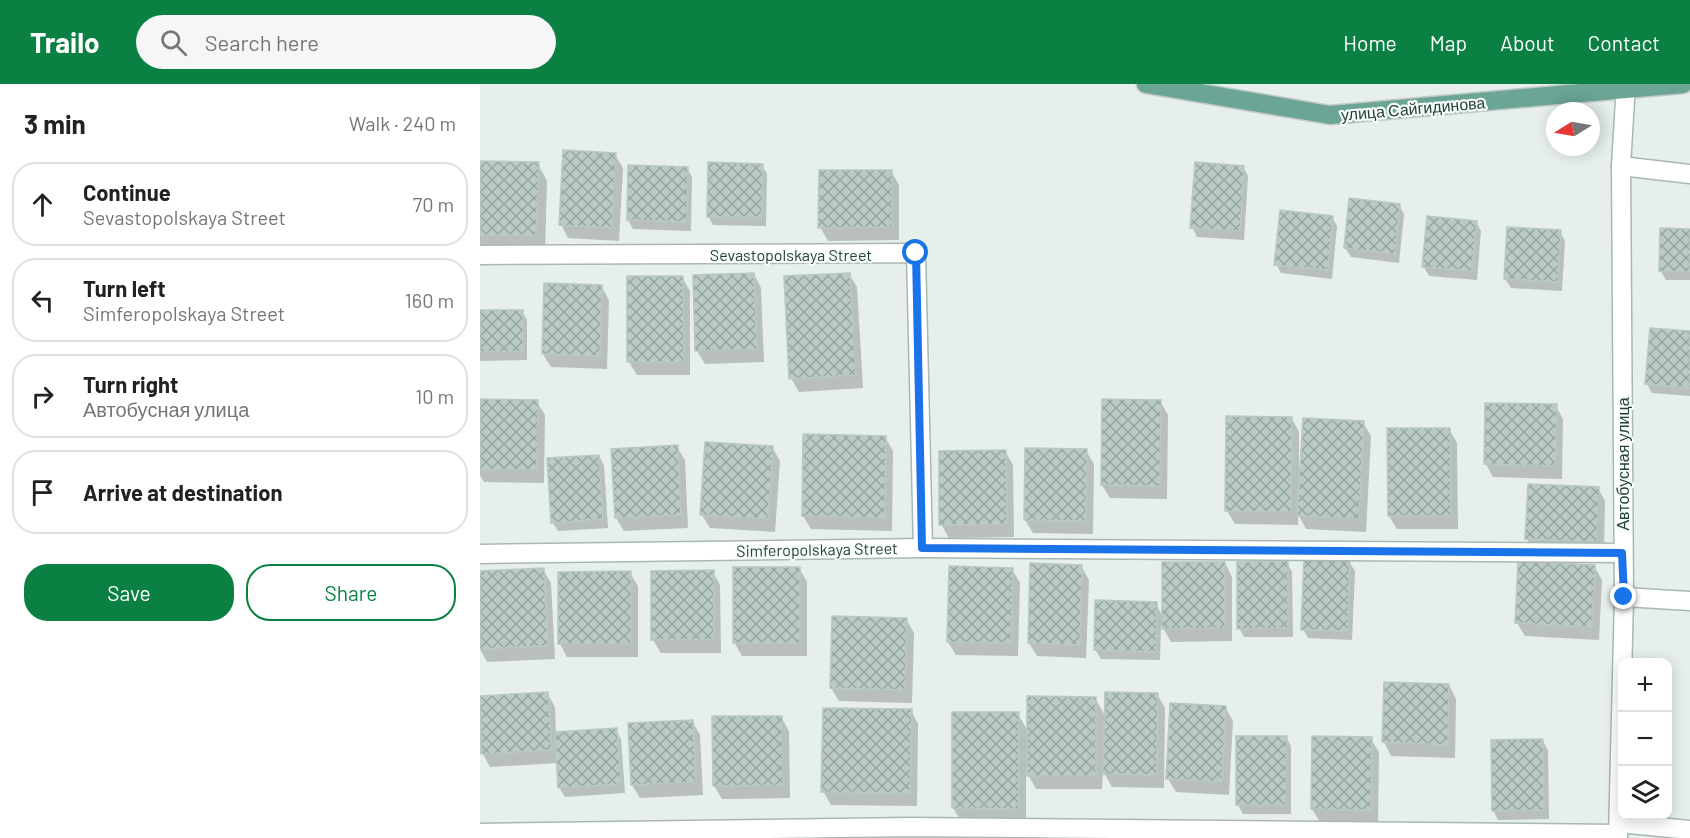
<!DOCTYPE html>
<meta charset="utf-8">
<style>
body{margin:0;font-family:Barlow,sans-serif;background:#f6f6f6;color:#222}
.controls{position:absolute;right:18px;bottom:18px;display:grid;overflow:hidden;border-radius:12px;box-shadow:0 3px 15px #0003}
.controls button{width:54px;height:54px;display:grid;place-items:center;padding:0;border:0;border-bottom:2px solid #e0e0e0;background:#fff;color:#222;font:30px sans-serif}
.compass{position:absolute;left:1066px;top:18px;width:54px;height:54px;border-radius:50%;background:#fff;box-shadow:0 3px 15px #0003;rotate:259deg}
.stop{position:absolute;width:18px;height:18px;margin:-14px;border:4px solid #1a73e8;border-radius:50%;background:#fff}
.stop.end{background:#1a73e8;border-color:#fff;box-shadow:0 2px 6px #0008}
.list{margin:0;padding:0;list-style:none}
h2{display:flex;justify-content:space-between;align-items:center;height:78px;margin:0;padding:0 24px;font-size:26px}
h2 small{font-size:20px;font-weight:400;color:#767676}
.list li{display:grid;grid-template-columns:39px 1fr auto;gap:18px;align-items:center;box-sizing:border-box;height:84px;margin:0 12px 12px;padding:0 12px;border:2px solid #e0e0e0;border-radius:24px}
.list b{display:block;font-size:22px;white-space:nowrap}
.list p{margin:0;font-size:20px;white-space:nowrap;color:#767676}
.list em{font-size:20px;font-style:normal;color:#767676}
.actions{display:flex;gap:12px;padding:18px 24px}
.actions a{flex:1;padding:14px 0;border:2px solid #0b8043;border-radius:24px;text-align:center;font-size:21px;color:#0b8043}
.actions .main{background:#0b8043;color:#fff}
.icon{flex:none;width:33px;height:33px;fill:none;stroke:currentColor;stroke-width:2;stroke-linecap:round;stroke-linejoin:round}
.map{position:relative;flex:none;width:1210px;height:754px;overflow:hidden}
header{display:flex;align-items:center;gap:36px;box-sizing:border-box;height:84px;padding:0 30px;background:#0b8043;color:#fff}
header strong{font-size:28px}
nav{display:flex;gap:33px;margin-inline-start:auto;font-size:21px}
.search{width:420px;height:54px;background:#f6f6f6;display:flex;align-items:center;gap:15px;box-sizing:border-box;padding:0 21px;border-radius:33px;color:#767676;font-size:22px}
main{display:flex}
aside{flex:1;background:#fff}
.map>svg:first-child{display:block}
.shadow{fill:#0003}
.building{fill:url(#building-cross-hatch);stroke:#b8c9c2;stroke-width:1.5}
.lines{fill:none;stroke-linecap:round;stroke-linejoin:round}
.street-casing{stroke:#a8b8b2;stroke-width:21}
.primary-casing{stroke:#c2cac8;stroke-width:21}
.street{stroke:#fff;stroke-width:18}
.primary{stroke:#6aa596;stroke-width:18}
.route{stroke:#1a73e8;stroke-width:8}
.labels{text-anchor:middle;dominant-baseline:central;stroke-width:4.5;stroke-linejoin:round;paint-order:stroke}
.street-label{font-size:16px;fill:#24423a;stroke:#f7fbf9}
</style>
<header>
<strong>Trailo</strong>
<div class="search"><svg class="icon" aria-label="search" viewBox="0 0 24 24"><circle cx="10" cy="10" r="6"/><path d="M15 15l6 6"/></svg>Search here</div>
<nav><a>Home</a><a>Map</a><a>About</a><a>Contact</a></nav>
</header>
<main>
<aside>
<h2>3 min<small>Walk · 240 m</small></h2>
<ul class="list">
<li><svg class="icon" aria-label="ahead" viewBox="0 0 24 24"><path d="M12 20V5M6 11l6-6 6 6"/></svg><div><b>Continue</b><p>Sevastopolskaya Street</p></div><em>70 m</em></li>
<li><svg class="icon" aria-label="left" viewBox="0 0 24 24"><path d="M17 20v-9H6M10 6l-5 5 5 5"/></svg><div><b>Turn left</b><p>Simferopolskaya Street</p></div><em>160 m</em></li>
<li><svg class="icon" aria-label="right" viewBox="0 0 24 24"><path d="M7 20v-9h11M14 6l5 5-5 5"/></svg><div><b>Turn right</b><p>Автобусная улица</p></div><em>10 m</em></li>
<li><svg class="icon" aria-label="arrive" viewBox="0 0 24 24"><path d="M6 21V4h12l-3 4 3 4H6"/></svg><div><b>Arrive at destination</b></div></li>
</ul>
<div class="actions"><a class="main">Save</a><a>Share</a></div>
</aside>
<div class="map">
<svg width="1210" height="754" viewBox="0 0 1210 754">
<defs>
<pattern id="building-cross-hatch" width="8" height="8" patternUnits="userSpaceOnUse" patternTransform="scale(1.5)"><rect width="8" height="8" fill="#bbcac4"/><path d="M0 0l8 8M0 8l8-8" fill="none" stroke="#98a6a0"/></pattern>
</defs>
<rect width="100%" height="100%" fill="#e6efeb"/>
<g class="shadow">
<polygon points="135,71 143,84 139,157 88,154 81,140"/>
<polygon points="0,78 58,80 67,97 65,168 0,168"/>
<polygon points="282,81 287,90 286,142 233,141 228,132"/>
<polygon points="763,83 768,92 764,156 717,153 712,143"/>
<polygon points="207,84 212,93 211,147 153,145 148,136"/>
<polygon points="411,87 419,101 419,156 348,157 340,143"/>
<polygon points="919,121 924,130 919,179 871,173 865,164"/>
<polygon points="852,133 857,142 852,195 801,189 796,180"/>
<polygon points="996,138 1001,147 997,196 949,192 944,183"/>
<polygon points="1181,146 1210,146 1210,196 1186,196 1180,186"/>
<polygon points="1080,148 1085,157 1082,207 1031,204 1025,195"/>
<polygon points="274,190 281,204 284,278 225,280 217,267"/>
<polygon points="369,190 377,203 383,304 319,308 311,294"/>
<polygon points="202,193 210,207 210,291 157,291 149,278"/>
<polygon points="121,202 129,216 127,285 71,283 63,270"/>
<polygon points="0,227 42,227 47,236 47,276 0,277"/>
<polygon points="1171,246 1210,249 1210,312 1172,309 1167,300"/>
<polygon points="0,317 57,318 65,331 64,399 4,398 0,391"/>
<polygon points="680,317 688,331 687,415 630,414 622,401"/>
<polygon points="1076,322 1083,335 1082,395 1013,393 1006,380"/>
<polygon points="812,335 819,348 819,384 883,338 891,352 886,448 826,445 818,430 818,441 755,440 747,427"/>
<polygon points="969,345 977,359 978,445 917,445 909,432"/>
<polygon points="325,352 405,353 413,367 412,447 331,445 323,432"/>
<polygon points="197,363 205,376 208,444 144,447 136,434"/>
<polygon points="292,363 300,377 295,448 230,444 222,431"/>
<polygon points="525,367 533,381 534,453 469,454 461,440"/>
<polygon points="606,367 614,380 613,450 553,449 545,436"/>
<polygon points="119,372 124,382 128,444 78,447 72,438"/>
<polygon points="1118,404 1125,417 1124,471 1055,468 1047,455"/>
<polygon points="869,478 875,487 872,556 828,554 823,545"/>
<polygon points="745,479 752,493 752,557 691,558 681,540 680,576 621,575 615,565 676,520 683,533"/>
<polygon points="807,479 812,488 813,553 764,553 759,544"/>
<polygon points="601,482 609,496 606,574 557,572 549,559"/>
<polygon points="1114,482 1122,496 1119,556 1045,552 1037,539"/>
<polygon points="319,484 327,498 327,572 262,572 254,558"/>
<polygon points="532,485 540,499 538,572 476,571 468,558"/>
<polygon points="63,486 71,499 75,575 7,578 0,565 0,489"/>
<polygon points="172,488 233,488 240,501 241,569 181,569 173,556"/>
<polygon points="150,489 158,502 158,573 87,573 80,560"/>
<polygon points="426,535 434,549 432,619 359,617 351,604"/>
<polygon points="905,599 969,601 976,615 975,674 911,672 904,658"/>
<polygon points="67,609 75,623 76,650 136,646 141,655 145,709 85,713 79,703 78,679 10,683 3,670 0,613"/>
<polygon points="677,610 685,624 684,704 632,703 623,687 622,705 556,705 546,687 546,738 481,737 473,724 538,630 548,647 615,614 625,632"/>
<polygon points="745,623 753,637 749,711 696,708 688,695"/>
<polygon points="431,626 438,640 437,722 351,721 343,707"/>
<polygon points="301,633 309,647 310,714 242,715 234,702"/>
<polygon points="212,637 220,651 223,711 160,714 152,701 150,640"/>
<polygon points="806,653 811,662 811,730 763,730 758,721"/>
<polygon points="891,655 899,668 898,739 840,738 832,725"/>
<polygon points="1063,657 1068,666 1069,735 1018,736 1013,726"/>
</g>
<g class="building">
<polygon points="83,66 136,69 132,144 79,141"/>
<polygon points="0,77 59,78 56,151 0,151"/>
<polygon points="228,78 283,80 282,133 227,133"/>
<polygon points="715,78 764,82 760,147 710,144"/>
<polygon points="148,81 208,83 207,138 147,136"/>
<polygon points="339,86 412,86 412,143 338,144"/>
<polygon points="869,114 920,120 915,170 864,164"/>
<polygon points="800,126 853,132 848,186 794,181"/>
<polygon points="947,132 997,137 992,187 942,183"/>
<polygon points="1027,143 1081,146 1078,198 1024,195"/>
<polygon points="1180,144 1210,145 1210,188 1179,187"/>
<polygon points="274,189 277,265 215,267 213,191"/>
<polygon points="370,189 376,291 309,295 304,192"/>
<polygon points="147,192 203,192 204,278 147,278"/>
<polygon points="64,199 122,201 120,272 62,270"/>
<rect x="0" y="226" width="43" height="42"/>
<polygon points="1170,244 1210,247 1210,304 1165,300"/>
<polygon points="0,315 58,316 57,386 0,385"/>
<polygon points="622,315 681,316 680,402 621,401"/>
<polygon points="1005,319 1077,320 1075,382 1004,380"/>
<polygon points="746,332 812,333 811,428 745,427"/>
<polygon points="823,334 884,337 879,435 817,432"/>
<polygon points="907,344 970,344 971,432 908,432"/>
<polygon points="323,350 406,352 405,434 322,432"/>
<polygon points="225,358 293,362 288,435 220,431"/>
<polygon points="198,361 201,431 135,434 131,365"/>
<polygon points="545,364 607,365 606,437 544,436"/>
<polygon points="526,366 527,440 459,441 459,367"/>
<polygon points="119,371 123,435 71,439 67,374"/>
<polygon points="1048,400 1119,403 1117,458 1045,455"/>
<polygon points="824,475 870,476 868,547 821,546"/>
<polygon points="808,477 808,544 757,545 757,478"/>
<polygon points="1038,477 1115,481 1112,543 1035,539"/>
<polygon points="682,478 745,478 745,544 682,545"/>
<polygon points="550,479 602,481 600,561 548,559"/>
<polygon points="469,482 533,484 531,559 467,558"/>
<rect x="253" y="483" width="67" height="76"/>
<polygon points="64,484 68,562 0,565 0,487"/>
<polygon points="234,486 234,556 171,556 171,487"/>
<polygon points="151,487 151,560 78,560 78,488"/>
<polygon points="615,516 677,518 676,568 614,566"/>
<polygon points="352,532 427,534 425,606 350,604"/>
<polygon points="904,598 969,600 968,661 902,658"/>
<polygon points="68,608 72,666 1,670 0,612"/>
<polygon points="625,608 678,609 677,691 623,690"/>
<polygon points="547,612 616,613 616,692 547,692"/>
<polygon points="690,619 746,622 742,698 686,695"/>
<polygon points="343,624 432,625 430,709 341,708"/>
<polygon points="472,628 539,628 539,725 472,724"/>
<polygon points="232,632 302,632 303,701 233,702"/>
<polygon points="213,636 216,698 151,701 148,639"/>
<polygon points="137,644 141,700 78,704 75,648"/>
<polygon points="756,652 807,652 806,721 756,721"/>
<polygon points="832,652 892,653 891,726 831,725"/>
<polygon points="1063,655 1064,726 1012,727 1011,656"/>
</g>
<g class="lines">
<g class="street-casing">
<g id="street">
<polyline points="1141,82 1210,90"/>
<polyline points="0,171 436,169 443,464"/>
<polyline points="0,470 443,464 1142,469"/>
<polyline points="1144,513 1210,517"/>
<polyline points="1139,739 1210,746"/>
<polyline points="0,749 431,743 1138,750"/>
<polyline points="1138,754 1144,513 1141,82 1146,0"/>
</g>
</g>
<g class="primary-casing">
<polyline id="primary" points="666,0 850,31 1203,0"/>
</g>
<use href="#street" class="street"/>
<use href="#primary" class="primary"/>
</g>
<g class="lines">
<polyline class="route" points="436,169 442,464 1142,469 1144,513"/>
</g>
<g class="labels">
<g class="street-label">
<text transform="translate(933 24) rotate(-5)">улица Сайгидинова</text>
<text x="311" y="170">Sevastopolskaya Street</text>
<text transform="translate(1142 380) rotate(-90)">Автобусная улица</text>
<text transform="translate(337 465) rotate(-1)">Simferopolskaya Street</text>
</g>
</g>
</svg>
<div class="controls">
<button>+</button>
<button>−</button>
<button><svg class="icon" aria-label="layers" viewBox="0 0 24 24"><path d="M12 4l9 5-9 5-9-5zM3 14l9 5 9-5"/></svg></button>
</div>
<svg class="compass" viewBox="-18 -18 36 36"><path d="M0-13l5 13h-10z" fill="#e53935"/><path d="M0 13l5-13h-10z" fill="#767676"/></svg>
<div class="stop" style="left:436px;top:169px"></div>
<div class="stop end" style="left:1144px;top:513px"></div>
</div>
</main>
